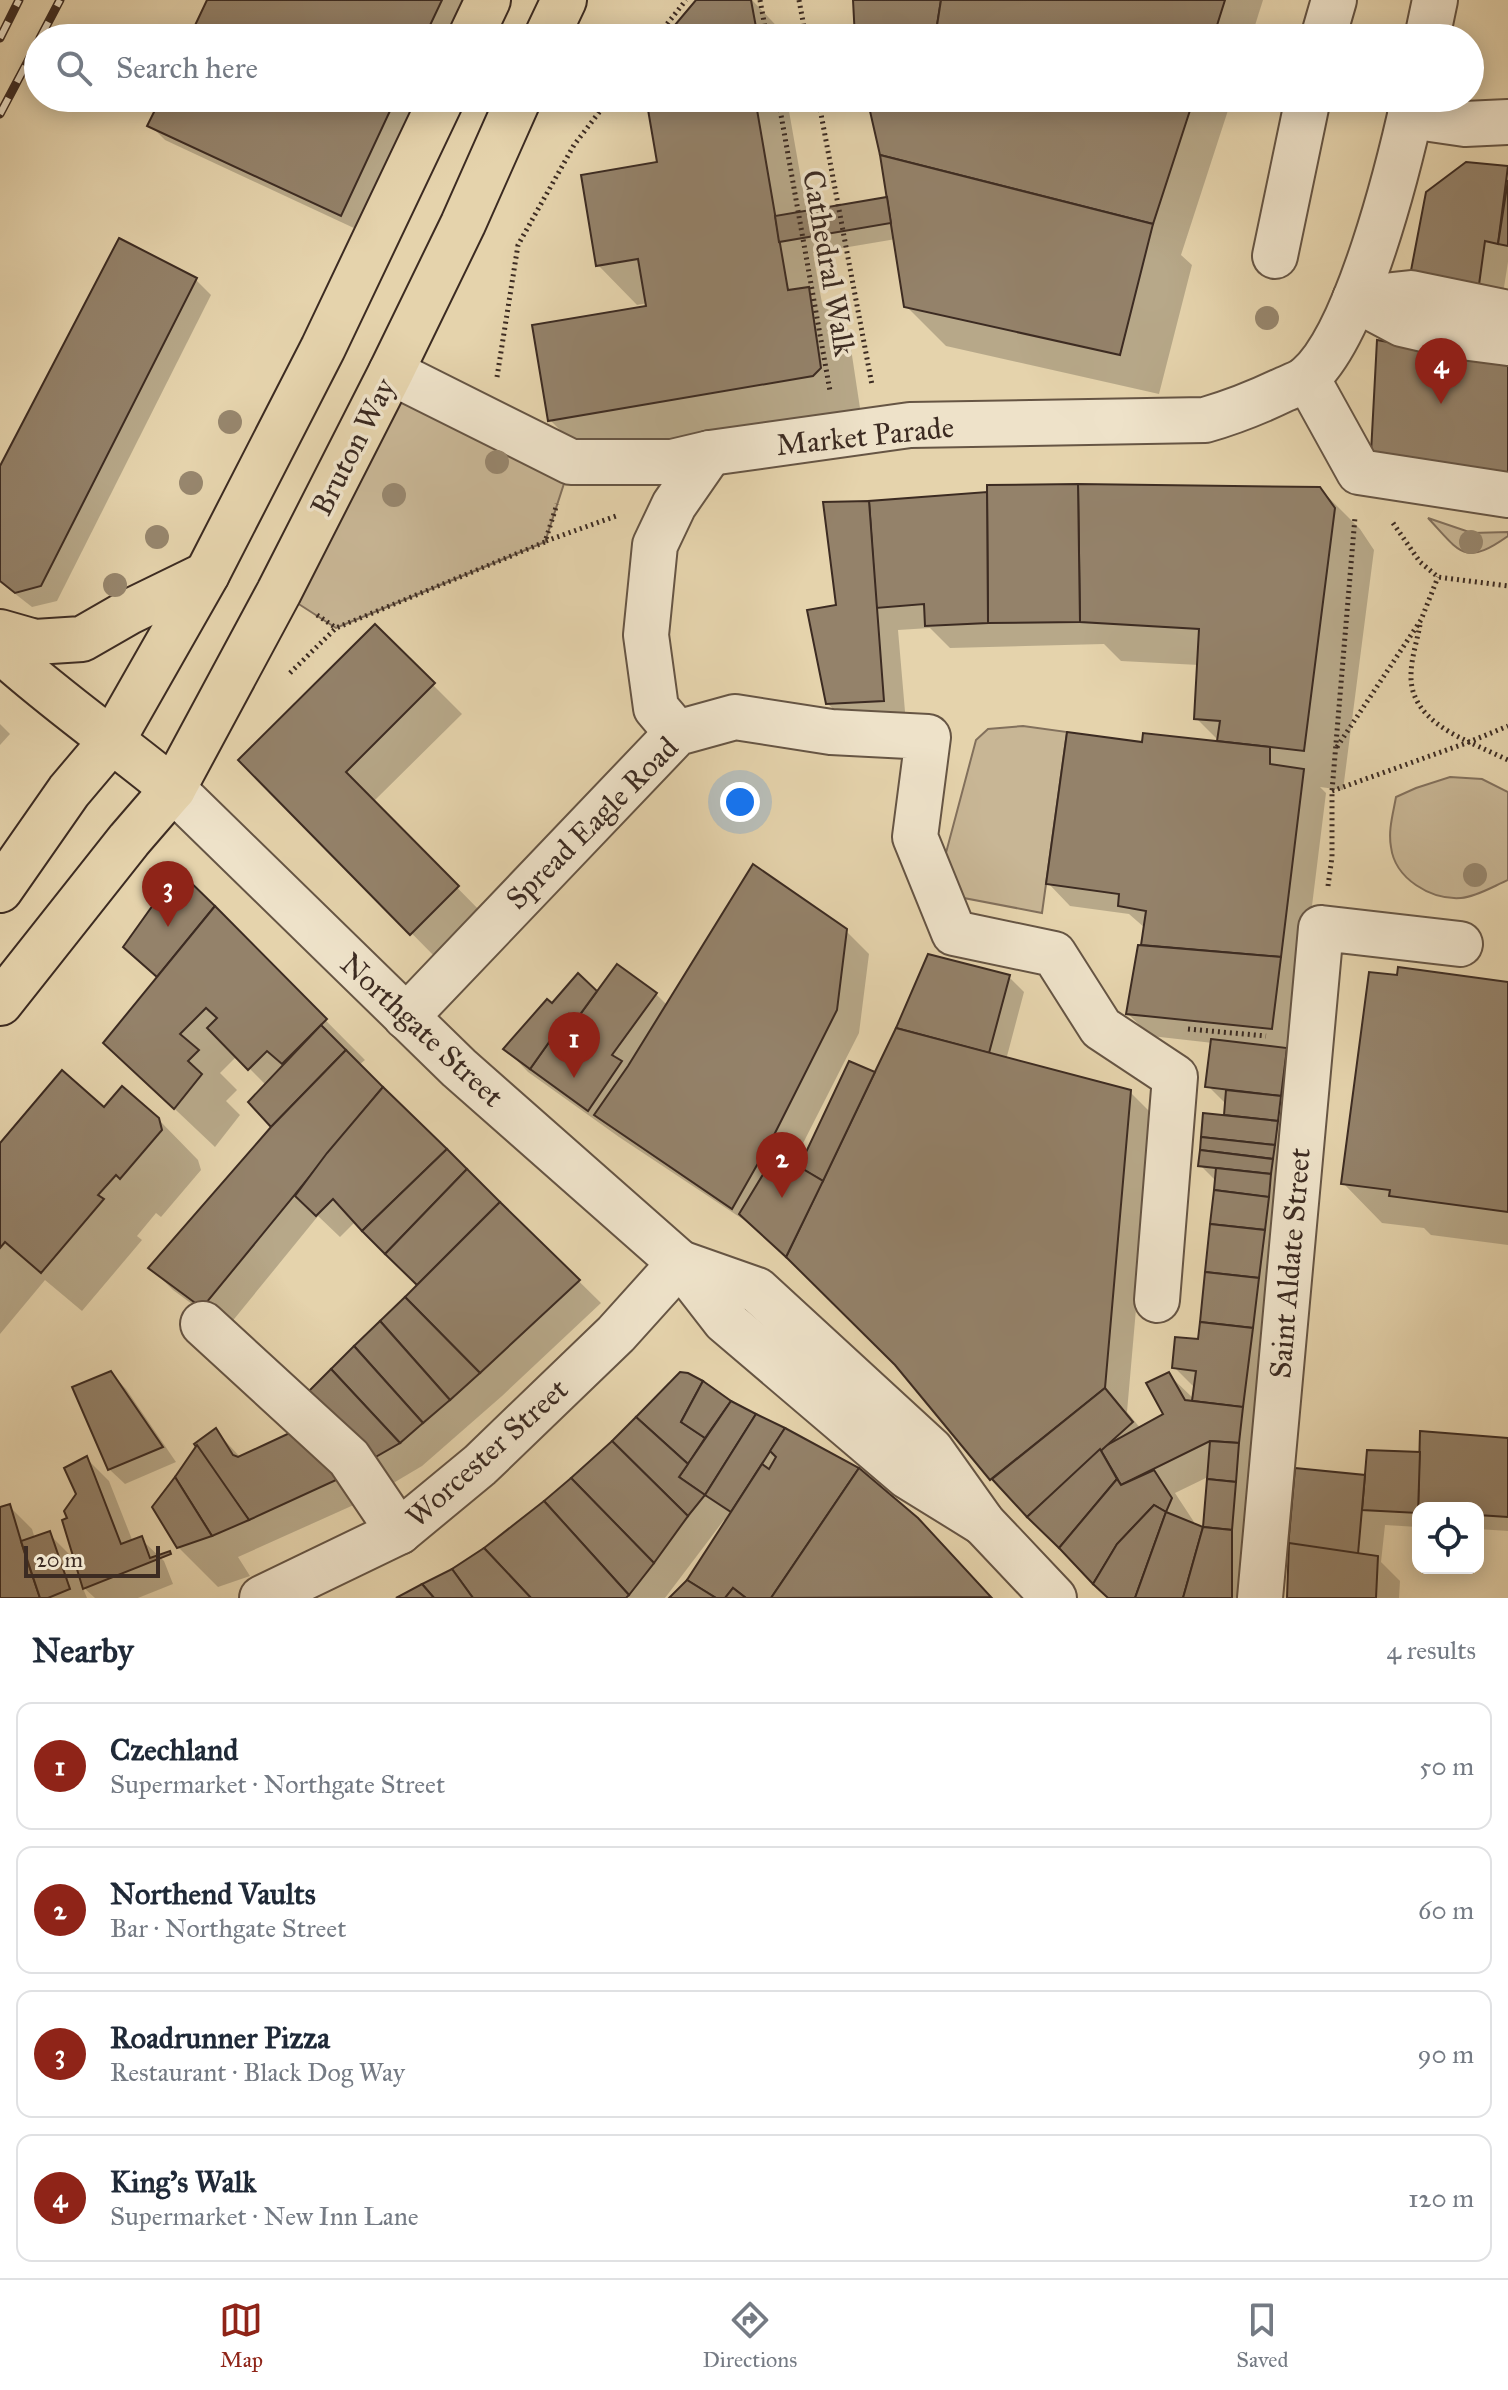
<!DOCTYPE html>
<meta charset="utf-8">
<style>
body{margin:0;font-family:"IM FELL Great Primer",serif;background:#f6f6f7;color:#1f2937}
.controls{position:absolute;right:24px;bottom:24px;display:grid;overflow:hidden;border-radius:16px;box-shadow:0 4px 20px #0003}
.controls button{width:72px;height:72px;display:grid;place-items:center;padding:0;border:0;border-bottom:2px solid #e0e1e3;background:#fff;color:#1f2937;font:40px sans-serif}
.scale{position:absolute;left:24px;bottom:20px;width:136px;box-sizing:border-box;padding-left:8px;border:4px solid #3c2b22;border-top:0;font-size:22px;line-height:28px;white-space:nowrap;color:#3c2b22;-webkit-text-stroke:6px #eee2c9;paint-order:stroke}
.you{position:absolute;left:740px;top:802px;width:28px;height:28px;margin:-20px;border:6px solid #fff;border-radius:50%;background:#1a73e8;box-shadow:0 0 0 12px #1a73e833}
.badge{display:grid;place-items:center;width:52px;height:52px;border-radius:50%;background:#8f2418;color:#fff;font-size:26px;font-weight:700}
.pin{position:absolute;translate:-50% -66px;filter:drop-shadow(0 2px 4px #0008)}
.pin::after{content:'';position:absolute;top:42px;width:28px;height:24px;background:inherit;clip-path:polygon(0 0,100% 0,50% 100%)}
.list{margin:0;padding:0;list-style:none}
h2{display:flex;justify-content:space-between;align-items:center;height:104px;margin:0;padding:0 32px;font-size:34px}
h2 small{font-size:26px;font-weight:400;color:#747a83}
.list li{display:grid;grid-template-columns:52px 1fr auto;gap:24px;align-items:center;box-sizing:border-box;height:128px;margin:0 16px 16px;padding:0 16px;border:2px solid #e0e1e3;border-radius:16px}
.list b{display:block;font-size:30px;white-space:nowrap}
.list p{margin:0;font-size:26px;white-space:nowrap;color:#747a83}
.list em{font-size:26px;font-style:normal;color:#747a83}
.icon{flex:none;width:44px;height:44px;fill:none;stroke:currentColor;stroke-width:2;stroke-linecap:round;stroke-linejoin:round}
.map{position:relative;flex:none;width:1508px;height:1598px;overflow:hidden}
.search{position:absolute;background:#fff;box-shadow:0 4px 20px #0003;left:24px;right:24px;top:24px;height:88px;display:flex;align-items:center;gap:20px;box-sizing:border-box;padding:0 28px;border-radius:44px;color:#747a83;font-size:30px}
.sheet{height:680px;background:#fff}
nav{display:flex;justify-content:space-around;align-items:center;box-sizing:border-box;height:112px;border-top:2px solid #e0e1e3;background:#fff;font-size:22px;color:#747a83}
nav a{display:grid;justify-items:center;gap:4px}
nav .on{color:#8f2418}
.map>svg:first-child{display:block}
.green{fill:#c8b695;stroke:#82705c;stroke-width:2}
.shadow{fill:#0003;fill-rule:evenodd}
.building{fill:#94826a;stroke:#3c2b22;stroke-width:2}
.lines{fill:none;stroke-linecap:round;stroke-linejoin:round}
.minor-casing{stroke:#654;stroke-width:48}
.major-casing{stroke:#3c2b22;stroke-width:48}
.path{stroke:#3c2b22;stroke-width:5;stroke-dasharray:2 4;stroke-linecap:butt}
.minor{stroke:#eee2c9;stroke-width:44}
.major{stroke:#e5d3ac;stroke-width:44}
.rail-casing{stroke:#3c2b22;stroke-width:9}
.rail{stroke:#eee2c9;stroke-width:6;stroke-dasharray:18;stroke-linecap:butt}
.tree{fill:#97866d}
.labels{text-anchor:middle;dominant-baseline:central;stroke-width:7;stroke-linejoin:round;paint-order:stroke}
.street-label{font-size:30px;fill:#3c2b22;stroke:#eee2c9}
</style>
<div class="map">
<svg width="1508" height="1598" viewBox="0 0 1508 1598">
<rect width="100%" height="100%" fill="#e5d3ac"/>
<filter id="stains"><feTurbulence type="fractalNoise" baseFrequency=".0025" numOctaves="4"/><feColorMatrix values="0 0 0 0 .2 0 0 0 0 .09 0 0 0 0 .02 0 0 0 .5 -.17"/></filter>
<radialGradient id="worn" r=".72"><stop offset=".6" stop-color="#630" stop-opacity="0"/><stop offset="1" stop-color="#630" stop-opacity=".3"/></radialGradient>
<g class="green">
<polygon points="391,372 571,462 545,542 336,628 280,592"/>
<path d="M1428,518L1472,533L1508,532V536C1464,567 1460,552 1428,518Z"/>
<polygon points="1023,726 1067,732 1042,913 964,898 943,864 976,740 988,729"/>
<path d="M1450,777L1482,779L1508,792V880C1494,886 1476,897 1461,898C1431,900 1395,879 1391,847C1388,830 1393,814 1396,797L1416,788Z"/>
</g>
<g class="shadow">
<polygon points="210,0 464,0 446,38 191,38"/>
<polygon points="699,0 752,0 788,38 667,38"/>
<polygon points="855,0 1263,0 1251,38 857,38"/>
<polygon points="163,98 418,98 356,229 165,140 150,125"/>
<polygon points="639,98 800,98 802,110 789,111 807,213 890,203 869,98 1232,98 1181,255 1192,265 1159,394 946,346 906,306 896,239 813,253 822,303 848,329 860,408 853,415 589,459 550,420 649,308 648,303 637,305 598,265 659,164 650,108"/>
<polygon points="1467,164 1508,168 1508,262 1500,313 1434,303"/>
<polygon points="196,280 211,295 57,601 32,607 0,582 0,470"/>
<path d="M1320,489L1360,529L1374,550L1343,790L1320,787L1326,793L1294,1051L1286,1050L1308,1072L1254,1598H1112L992,1479L898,1365L756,1228L619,1137L528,1072L506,1049L579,976L597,994H656L668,1006L846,931L869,954L859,1033L792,1165L800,1170L876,1075L1009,977L1024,992L1006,1060L1130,1092L1153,1115L1127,1412L1141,1429L1166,1415L1169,1375L1194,1399L1195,1388L1174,1367L1199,1341L1217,1182L1200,1165L1225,1117L1227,1105L1208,1086L1213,1043L1151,1036L1128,1014L1145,928L1129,914L1070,906L1048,883L1143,744H1222L1196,718L1199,665L1121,661L1104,644L950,648L930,628L898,630L906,723L850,725L827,703L838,607L825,504L989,494ZM1210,1476L1205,1530L1193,1525L1194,1522L1175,1493Z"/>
<polygon points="375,627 462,714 373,802 486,917 440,962 241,760"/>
<polygon points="0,724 10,734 0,745"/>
<polygon points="214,908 365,1060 359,1065 601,1303 502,1396 422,1466 390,1485 305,1398 420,1285 357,1220 340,1237 318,1216 226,1329 173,1290 151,1268 274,1127 266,1085 237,1056 220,1073 237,1090 226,1101 240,1115 215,1147 105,1043"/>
<polygon points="1508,984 1508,1245 1431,1235 1424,1228 1382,1223 1343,1183"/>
<polygon points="105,1110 158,1119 198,1160 201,1170 161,1217 156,1213 137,1236 142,1240 82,1311 45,1280 0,1334 0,1146"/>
<polygon points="111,1373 126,1389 176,1462 125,1484 109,1469"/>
<polygon points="681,1374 858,1470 933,1536 990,1598 672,1598 688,1581 727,1522 724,1520 665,1598 401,1598 453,1571 486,1549 572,1479"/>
<polygon points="216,1431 241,1458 294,1433 367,1499 238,1557 250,1576 218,1587 178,1547"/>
<polygon points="1508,1440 1508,1531 1478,1529 1478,1508 1418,1508 1418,1527 1385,1525 1381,1562 1400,1581 1399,1598 1289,1598 1367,1477 1422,1454"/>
<polygon points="87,1459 109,1481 133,1542 141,1539 164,1561 173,1584 138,1598 95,1598 82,1586 87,1598 0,1598 0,1509 9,1506 32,1529 35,1539 49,1534 76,1561 70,1519"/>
</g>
<g class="building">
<polygon points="207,0 442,0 424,38 189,38"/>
<polygon points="696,0 751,0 758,38 664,38"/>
<polygon points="853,0 941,0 935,38 855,38"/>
<polygon points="941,0 1225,0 1213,38 935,38"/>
<polygon points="161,98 396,98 341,216 147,126"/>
<polygon points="646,98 755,98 788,290 809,287 821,368 813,376 548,421 532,325 646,306 638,259 596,266 581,175 657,162"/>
<polygon points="867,98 1194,98 1153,224 880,155"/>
<polygon points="880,155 1153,224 1120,355 904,307"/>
<polygon points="1466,162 1508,166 1498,244 1485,241 1478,292 1409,281 1426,192"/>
<polygon points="1508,180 1508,246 1498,244"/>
<polygon points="887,197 891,223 779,242 775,216"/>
<polygon points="119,238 197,278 41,586 15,593 0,581 0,466"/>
<polygon points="1508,325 1508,475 1371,453 1377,340 1453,354"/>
<polygon points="1078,484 1320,487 1335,508 1304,751 1217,741 1220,721 1194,719 1199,629 1080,622"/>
<polygon points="1078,484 1080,622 988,623 987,485"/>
<polygon points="987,492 988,623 925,626 924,604 876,608 869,501"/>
<polygon points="869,501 884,701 826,704 807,610 836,605 823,502"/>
<polygon points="375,624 435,683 346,772 459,886 410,935 238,760"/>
<polygon points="1067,732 1142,742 1143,733 1270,747 1270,764 1304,769 1281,957 1141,945 1146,911 1118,906 1119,894 1046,884"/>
<polygon points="753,864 847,929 837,1010 773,1137 732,1209 594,1115 628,1066"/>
<polygon points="178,870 215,906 157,977 123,947"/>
<polygon points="215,906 327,1019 282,1064 267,1051 248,1070 207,1028 217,1018 206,1008 180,1034 199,1050 188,1061 202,1074 174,1109 103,1043"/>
<polygon points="1138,945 1281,957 1272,1029 1126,1014"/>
<polygon points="928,954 1010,975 989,1053 896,1028"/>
<polygon points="617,964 657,993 612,1055 622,1061 588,1111 530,1069 569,1014 576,1020"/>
<polygon points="1398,967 1508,982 1508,1212 1389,1196 1390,1190 1341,1184 1369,972 1397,975"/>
<polygon points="578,973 597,991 576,1020 569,1014 530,1069 503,1049 547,999 552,1003"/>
<polygon points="321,1025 346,1050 271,1127 248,1102"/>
<polygon points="896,1028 1131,1090 1105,1388 990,1480 895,1365 786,1257"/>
<polygon points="1211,1039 1287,1048 1281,1096 1205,1087"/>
<polygon points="346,1050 383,1087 202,1308 148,1268 271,1127"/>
<polygon points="849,1061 875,1072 823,1181 799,1167"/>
<polygon points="62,1070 104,1107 122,1086 159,1118 162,1130 120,1179 116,1175 98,1195 104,1199 41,1273 5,1242 0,1248 0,1143"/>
<polygon points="383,1087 447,1149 362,1231 333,1199 316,1216 295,1196 327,1153"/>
<polygon points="1226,1090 1281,1096 1278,1121 1224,1115"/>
<polygon points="1203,1113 1278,1121 1275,1145 1201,1137"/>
<polygon points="1201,1137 1275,1145 1273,1159 1200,1150"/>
<polygon points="447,1149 467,1169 385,1254 362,1231"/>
<polygon points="1200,1150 1273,1159 1271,1174 1198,1166"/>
<polygon points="776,1153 823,1181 786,1257 739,1214"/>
<polygon points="1216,1168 1271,1174 1269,1197 1214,1190"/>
<polygon points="467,1169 500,1202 417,1285 385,1254"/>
<polygon points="1214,1190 1269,1197 1265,1230 1210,1224"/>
<polygon points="500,1202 580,1280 480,1373 405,1297"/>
<polygon points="1210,1224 1265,1230 1259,1278 1205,1272"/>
<polygon points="1205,1272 1259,1278 1253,1328 1200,1322"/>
<polygon points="405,1297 480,1373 450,1400 380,1321"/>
<polygon points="380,1321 450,1400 423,1423 354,1346"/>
<polygon points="1200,1322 1253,1328 1243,1407 1192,1401 1196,1371 1172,1368 1175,1337 1198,1339"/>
<polygon points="354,1346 423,1423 400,1443 331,1369"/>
<polygon points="331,1369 400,1443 365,1463 302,1398"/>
<polygon points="111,1371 163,1447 108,1470 72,1387"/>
<polygon points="680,1372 688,1373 703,1381 681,1422 705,1438 688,1464 636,1417"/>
<polygon points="1169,1372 1185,1400 1243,1407 1239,1443 1210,1441 1121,1485 1100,1449 1163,1414 1146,1383"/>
<polygon points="703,1381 731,1401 705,1438 681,1422"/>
<polygon points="1105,1388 1133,1422 1027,1517 992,1479"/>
<polygon points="731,1401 756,1414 705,1495 679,1477"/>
<polygon points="756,1414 785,1428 731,1512 705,1495"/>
<polygon points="636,1417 688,1464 679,1477 705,1495 688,1516 612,1441"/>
<polygon points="216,1428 233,1455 238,1457 294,1431 347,1475 249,1520 194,1444"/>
<polygon points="785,1428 859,1468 771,1598 746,1598 733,1588 725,1598 716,1598 687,1580 762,1464 769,1469 776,1457 770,1451"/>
<polygon points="1420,1431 1508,1438 1508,1517 1478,1515 1478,1508 1418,1508"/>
<polygon points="612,1441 688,1516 654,1563 571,1478"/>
<polygon points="1210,1441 1239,1443 1236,1482 1207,1479"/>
<polygon points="197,1445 249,1520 212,1536 175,1477"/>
<polygon points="1100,1449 1117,1479 1059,1548 1027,1517"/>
<polygon points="1367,1450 1420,1452 1418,1513 1362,1510"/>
<polygon points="87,1456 121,1544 142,1536 150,1558 170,1551 171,1554 83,1589 62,1520 67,1518 64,1511 76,1494 64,1468"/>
<polygon points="859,1468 918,1518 991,1597 771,1598"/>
<polygon points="1295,1468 1365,1475 1358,1554 1288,1547"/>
<polygon points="1154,1470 1172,1498 1166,1512 1154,1505 1117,1544 1093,1584 1059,1548 1117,1479 1121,1485"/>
<polygon points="175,1477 212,1536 177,1548 152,1507"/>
<polygon points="571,1478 654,1563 629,1595 544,1501"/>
<polygon points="1207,1479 1236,1482 1232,1530 1203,1527"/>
<polygon points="544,1501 629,1595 626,1598 531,1598 484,1548"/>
<polygon points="10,1504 24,1551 40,1598 0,1598 0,1507"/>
<polygon points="1154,1505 1166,1512 1135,1598 1108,1598 1093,1584 1117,1544"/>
<polygon points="1166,1512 1203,1527 1183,1598 1135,1598"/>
<polygon points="1203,1527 1232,1530 1232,1598 1183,1598"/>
<polygon points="50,1531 70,1589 48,1598 40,1598 21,1541"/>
<polygon points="1289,1543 1378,1556 1376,1598 1287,1598"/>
<polygon points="484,1548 531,1598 473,1598 452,1569"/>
<polygon points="452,1569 473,1598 434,1598 422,1584"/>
<polygon points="687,1580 716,1598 669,1598"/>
<polygon points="422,1584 434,1598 396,1598"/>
<polygon points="733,1588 746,1598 725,1598"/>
</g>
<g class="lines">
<g class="minor-casing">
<g id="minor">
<polyline points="1323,38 1334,0"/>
<polyline points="1427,38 1435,0"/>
<polyline points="1410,116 1465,124 1508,122"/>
<polyline points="1275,256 1308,98"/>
<polyline points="1355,299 1402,324 1454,336 1508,343"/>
<polyline points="1355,299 1411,293 1508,313"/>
<path d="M391,372L571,462H672L710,453L910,425L1205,420C1233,412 1258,402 1285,389C1292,386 1301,383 1307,378C1358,334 1399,166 1414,98"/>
<polyline points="1307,378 1359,472 1508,495"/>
<polyline points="677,733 656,708 646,635 655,545 674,505 710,453"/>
<polyline points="173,789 459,1068 680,1263 725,1321 907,1476 983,1523"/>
<polyline points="406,1017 677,733 735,717 831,732 928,737 915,837 954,933 1054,954 1101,1028 1175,1077 1157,1300"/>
<polyline points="680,1263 757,1290 931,1450 983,1523 1054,1598"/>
<polyline points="203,1324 349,1458 399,1532"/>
<polyline points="262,1598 399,1532 480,1465 616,1334 680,1263"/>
<polyline points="1260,1598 1321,928 1460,944"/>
</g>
</g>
<g class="major-casing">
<g id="major">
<polyline points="470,38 488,0"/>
<polyline points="546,38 564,0"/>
<polyline points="0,632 35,642 82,639 129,612 207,574"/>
<path d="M0,650C55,700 116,742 173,789"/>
<polyline points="0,890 69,791 113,739 207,574 323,348 442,98"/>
<polyline points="0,1003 129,840 173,789 279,592 391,372 463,224 519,98"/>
</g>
</g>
<g class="path">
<polyline points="760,0 767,38"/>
<polyline points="799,0 806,38"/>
<polyline points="656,38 686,0"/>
<polyline points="778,98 830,391"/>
<polyline points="818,98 872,385"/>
<polyline points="497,377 518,245 574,145 610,98"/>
<polyline points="1393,523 1420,562 1438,577 1508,586"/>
<polyline points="546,541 619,515"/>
<polyline points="317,615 336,628"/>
<path d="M1420,625C1417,641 1411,659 1411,675C1410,710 1441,729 1469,742L1508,726"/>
<polyline points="290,673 336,628 545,542 557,504"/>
<polyline points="1337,747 1421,620 1438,577"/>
<polyline points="1332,791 1469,742 1508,760"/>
<polyline points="1328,886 1332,857 1332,791 1355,517"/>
<polyline points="1188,1029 1266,1036"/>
</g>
<use href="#minor" class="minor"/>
<use href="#major" class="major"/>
<g class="rail-casing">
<g id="rail">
<polyline points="0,38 19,0"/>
<polyline points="40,38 60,0"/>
<polyline points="0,114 38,42"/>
</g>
</g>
<use href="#rail" class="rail"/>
</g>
<g class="tree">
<circle cx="1267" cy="318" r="12"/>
<circle cx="230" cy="422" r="12"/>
<circle cx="497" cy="462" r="12"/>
<circle cx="191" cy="483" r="12"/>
<circle cx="394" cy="495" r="12"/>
<circle cx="157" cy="537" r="12"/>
<circle cx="1471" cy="542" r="12"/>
<circle cx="115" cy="585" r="12"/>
<circle cx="1475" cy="875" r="12"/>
</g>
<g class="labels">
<g class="street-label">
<text transform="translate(829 263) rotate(80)">Cathedral Walk</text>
<text transform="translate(865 436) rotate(-6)">Market Parade</text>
<text transform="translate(353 447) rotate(-63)">Bruton Way</text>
<text transform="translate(592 823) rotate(-45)">Spread Eagle Road</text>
<text transform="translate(422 1030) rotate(43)">Northgate Street</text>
<text transform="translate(1290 1263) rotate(-85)">Saint Aldate Street</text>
<text transform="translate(487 1453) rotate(-42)">Worcester Street</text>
</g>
</g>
<rect width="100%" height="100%" filter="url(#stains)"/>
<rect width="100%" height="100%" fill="url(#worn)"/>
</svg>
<div class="controls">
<button><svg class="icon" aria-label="locate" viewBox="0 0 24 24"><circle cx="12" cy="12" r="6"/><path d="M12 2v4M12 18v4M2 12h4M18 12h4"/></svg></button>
</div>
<div class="scale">20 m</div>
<div class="you"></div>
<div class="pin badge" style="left:574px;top:1078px">1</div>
<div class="pin badge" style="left:782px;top:1198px">2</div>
<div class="pin badge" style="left:168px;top:927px">3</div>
<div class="pin badge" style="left:1441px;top:404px">4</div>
<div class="search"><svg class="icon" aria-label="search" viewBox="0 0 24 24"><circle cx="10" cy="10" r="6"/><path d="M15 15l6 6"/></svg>Search here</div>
</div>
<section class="sheet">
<h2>Nearby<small>4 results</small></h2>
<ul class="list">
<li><span class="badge">1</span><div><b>Czechland</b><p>Supermarket · Northgate Street</p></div><em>50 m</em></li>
<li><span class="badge">2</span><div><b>Northend Vaults</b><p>Bar · Northgate Street</p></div><em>60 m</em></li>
<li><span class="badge">3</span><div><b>Roadrunner Pizza</b><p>Restaurant · Black Dog Way</p></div><em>90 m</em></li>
<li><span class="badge">4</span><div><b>King's Walk</b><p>Supermarket · New Inn Lane</p></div><em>120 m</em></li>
</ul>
</section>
<nav>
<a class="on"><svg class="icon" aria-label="map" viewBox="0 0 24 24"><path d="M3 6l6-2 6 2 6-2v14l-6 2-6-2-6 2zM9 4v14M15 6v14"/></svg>Map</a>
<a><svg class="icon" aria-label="directions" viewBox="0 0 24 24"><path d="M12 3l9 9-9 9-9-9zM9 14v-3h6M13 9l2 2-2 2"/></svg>Directions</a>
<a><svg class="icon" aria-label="saved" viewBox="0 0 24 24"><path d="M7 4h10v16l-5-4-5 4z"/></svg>Saved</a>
</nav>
